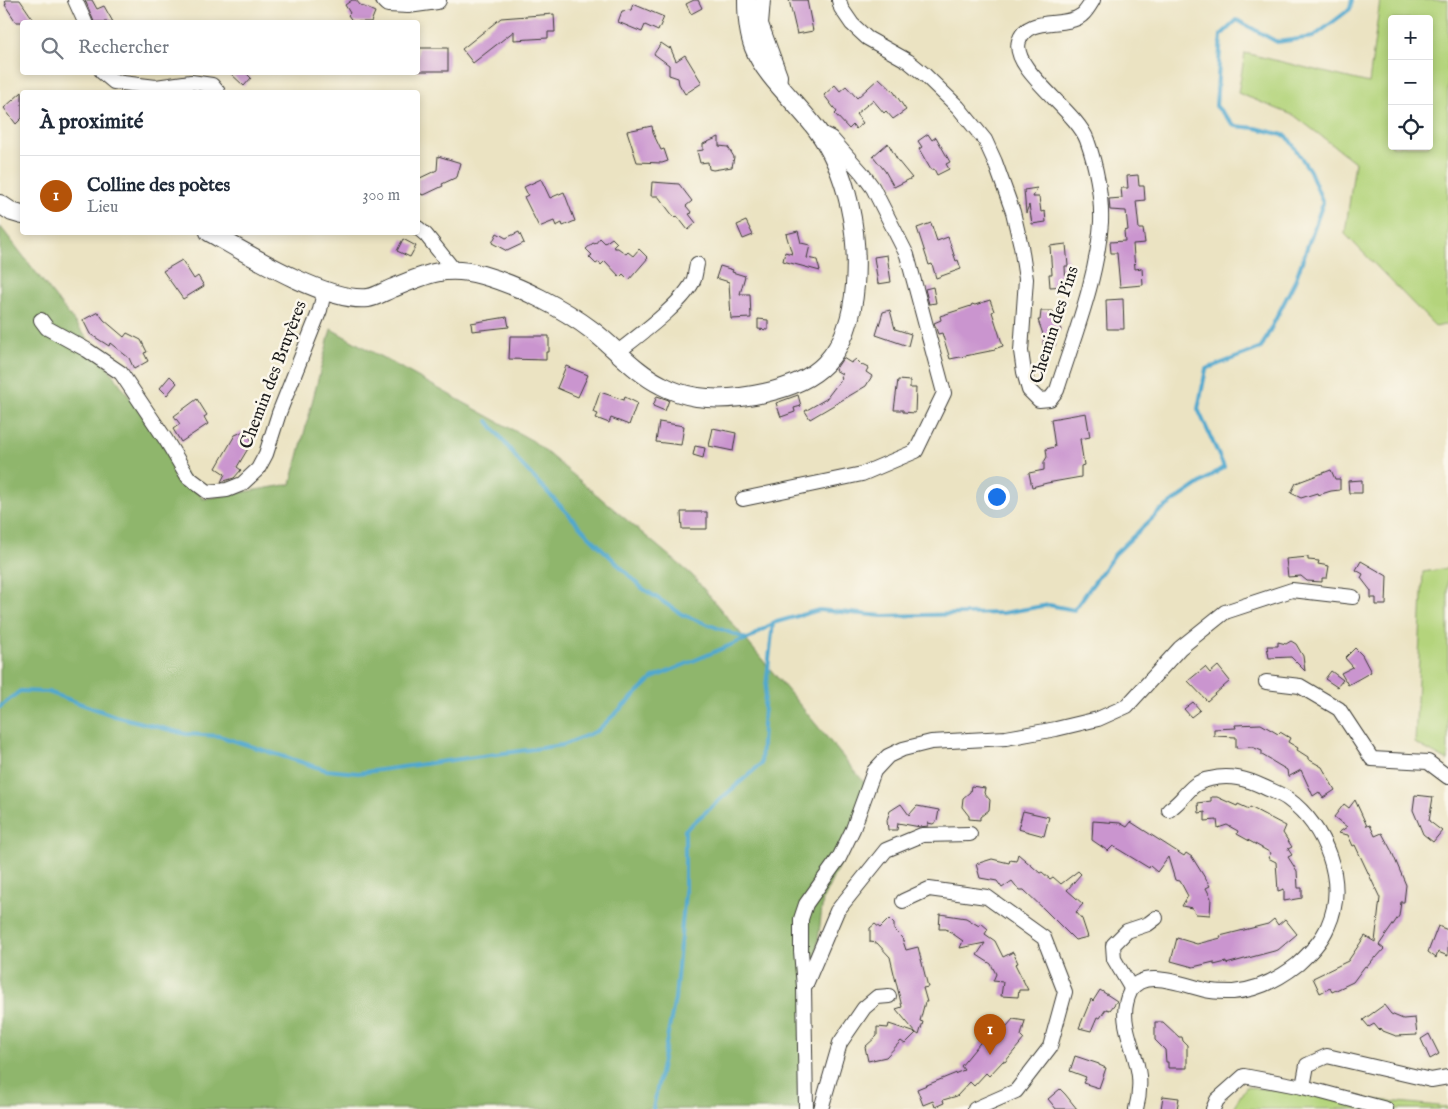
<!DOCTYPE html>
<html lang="fr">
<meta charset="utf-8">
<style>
body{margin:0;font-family:"IM FELL English",serif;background:#f2f2f3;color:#1f2937}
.controls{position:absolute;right:15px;top:15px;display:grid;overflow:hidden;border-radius:5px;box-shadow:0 2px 8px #0003}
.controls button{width:45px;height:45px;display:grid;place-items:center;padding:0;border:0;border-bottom:1px solid #e0e1e3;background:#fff;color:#1f2937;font:25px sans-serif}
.you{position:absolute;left:996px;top:496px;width:18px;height:18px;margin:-12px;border:4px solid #fff;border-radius:50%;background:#1a73e8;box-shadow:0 0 0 8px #1a73e833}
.badge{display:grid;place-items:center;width:32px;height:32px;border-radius:50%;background:#b45309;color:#fff;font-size:16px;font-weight:700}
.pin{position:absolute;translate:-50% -41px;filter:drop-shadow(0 1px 2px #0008)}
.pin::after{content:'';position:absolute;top:26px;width:18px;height:15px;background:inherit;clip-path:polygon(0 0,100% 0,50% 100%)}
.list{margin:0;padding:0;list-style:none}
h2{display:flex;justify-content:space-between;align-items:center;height:65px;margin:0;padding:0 20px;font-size:21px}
h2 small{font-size:16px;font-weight:400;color:#747a83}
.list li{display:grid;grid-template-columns:32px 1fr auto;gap:15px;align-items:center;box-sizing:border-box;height:80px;padding:0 20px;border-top:1px solid #e0e1e3}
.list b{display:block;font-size:19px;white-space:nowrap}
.list p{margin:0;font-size:16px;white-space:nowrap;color:#747a83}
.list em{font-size:16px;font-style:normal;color:#747a83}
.icon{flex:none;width:28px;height:28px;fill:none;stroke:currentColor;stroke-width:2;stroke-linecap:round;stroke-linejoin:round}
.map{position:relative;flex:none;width:1448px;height:1109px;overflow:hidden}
.search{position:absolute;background:#fff;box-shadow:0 2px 8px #0003;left:20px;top:20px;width:400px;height:55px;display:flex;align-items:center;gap:12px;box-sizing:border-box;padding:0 18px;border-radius:5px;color:#747a83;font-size:19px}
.panel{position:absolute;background:#fff;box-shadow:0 2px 8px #0003;left:20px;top:90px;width:400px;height:145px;border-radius:5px}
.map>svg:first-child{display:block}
.green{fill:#b4d47c;stroke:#68784c;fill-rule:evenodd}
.forest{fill:#8fb66c;stroke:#566944}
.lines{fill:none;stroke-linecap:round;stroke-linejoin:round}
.stream{stroke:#51a8ce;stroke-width:4}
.building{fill:#ca95cf}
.minor-casing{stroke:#3b3a35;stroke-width:16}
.tertiary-casing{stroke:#3b3a35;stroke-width:20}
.minor{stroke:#fff;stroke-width:14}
.tertiary{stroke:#fff;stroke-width:18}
.labels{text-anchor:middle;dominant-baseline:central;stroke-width:5;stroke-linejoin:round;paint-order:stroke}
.street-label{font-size:18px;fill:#1c1c1c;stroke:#fbf7ec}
</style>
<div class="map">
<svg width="1448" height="1109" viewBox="0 0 1448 1109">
<rect width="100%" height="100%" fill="#fbf7ec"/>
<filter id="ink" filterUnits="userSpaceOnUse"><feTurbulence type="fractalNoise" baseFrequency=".02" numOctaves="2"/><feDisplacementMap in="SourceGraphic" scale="10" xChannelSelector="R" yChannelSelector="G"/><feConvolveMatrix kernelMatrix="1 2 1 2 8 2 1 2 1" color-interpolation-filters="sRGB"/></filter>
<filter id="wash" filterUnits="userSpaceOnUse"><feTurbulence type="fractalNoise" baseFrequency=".0096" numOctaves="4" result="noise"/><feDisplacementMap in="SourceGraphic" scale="20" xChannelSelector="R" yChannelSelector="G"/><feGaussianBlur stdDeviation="1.12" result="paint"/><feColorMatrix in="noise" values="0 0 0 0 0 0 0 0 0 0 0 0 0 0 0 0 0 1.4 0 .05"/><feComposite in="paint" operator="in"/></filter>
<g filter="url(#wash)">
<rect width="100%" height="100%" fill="#ebe3c2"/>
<g class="green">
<path d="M1380,0H1448V324L1436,327L1345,234L1355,162L1295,116L1238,93L1245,53L1369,83ZM1392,19H1429V146H1392Z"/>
<polygon points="1448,568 1448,761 1415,743 1423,572"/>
<polygon points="1246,1087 1448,1107 1448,1109 1232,1109"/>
</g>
<polygon class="forest" points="0,226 86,337 203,499 291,484 331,329 533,441 692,575 873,793 823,899 812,993 803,1109 0,1109"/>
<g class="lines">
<g class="stream">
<polyline points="488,421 521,464 587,534 642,588 683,615 747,639"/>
<polyline points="0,707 20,691 48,692 115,716 186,734 219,736 326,770 358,773 563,745 597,731 653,678 740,641 748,639 773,623 819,610 883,616 1003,613 1049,605 1074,610 1115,554 1161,510 1224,467 1198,409 1206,369 1261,348 1295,281 1323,203 1310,171 1287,136 1256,128 1235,126 1216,106 1221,35 1237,20 1277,42 1313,37 1350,9 1352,0"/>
<polyline points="653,1109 675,999 685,893 685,830 761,764 764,705 773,623"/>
</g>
</g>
<g id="blocks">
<g class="building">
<polygon points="5,0 20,0 35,22 16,22 5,5 6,4"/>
<polygon points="85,0 92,0 97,9 104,6 113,22 94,22"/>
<polygon points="352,0 356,0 360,5 375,12 371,22 353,22 348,15 350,13 345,5"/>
<polygon points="694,0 698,0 702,8 691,14 686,4"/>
<polygon points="789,0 807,0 813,31 797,34"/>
<polygon points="633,4 664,17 658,31 645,25 642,32 618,22 622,11 631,10"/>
<polygon points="554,14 555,32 548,32 548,38 514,40 514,31 473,63 462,49 501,18"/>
<polygon points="661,43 670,49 670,47 676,61 685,55 702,83 685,94 679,84 678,78 669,75 669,65 654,54"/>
<rect x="418" y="48" width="30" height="23"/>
<polygon points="229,72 245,72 251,78 244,86"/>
<polygon points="879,78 894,92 906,110 893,119 886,111 884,113 873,100 856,114 863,123 856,129 853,125 849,129 835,114 837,112 824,95 835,85 840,91 846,86 857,98"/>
<polygon points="22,92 22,118 16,124 4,108"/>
<polygon points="652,126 653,133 661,150 664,149 668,161 662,163 637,162 627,131"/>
<polygon points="928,134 932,140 936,137 950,162 946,164 949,169 937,175 934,169 931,170 919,149 922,147 918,141"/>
<polygon points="719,137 719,146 728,147 734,157 732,167 713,170 709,169 708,162 700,163 697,151 703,150 703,144"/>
<polygon points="888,143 898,161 912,178 894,187 885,171 873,156"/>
<polygon points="438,156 461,163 457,177 442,184 443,186 424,195 418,193 418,179 437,170"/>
<polygon points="1138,175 1139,186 1144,186 1145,200 1136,201 1139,229 1143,229 1145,243 1133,244 1135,269 1142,268 1143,285 1120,287 1117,253 1111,253 1110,242 1125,241 1124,231 1128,230 1126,211 1110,210 1109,199 1122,198 1121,188 1128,188 1127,176"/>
<polygon points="541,179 550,198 564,192 575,221 563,226 562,223 556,226 554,221 539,227 524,197 528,195 524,187"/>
<polygon points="652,182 679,184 692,201 686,206 692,213 689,214 696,223 688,230 677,216 675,218 670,212 658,196 651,196"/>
<polygon points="1037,188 1033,197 1039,197 1041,212 1045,211 1046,222 1032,224 1029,205 1026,213 1024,190"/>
<polygon points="746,221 753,235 743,239 737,225"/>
<polygon points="931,223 937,241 948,237 956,261 958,260 961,269 936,278 932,264 929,265 917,228"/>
<polygon points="798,231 801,243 810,245 807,258 817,260 820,271 783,261 785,252 792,254 786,234"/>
<polygon points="519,232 524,243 507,251 492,243 497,233 506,238"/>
<polygon points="600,238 605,243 612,238 617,243 613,247 615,248 618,248 626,254 628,252 633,256 639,249 648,258 629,280 623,274 620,277 605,261 601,265 599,262 596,264 589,257 592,255 586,249 593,243 595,244"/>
<polygon points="403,239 416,246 410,257 397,251"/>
<polygon points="1066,244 1068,266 1065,266 1066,286 1050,287 1049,274 1052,274 1050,246"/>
<polygon points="887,255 891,282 878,284 874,257"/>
<polygon points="182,260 194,279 198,276 204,286 183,299 163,271"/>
<polygon points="720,266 733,270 732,272 745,276 740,294 750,294 751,318 731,319 729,282 716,278"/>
<polygon points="933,287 936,303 929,304 925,289"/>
<polygon points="1123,299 1124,329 1107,329 1106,300"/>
<polygon points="990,300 994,311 992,312 1003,346 994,349 995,350 950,359 942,333 938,334 934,323 941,320 940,316 971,306 972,304 975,305"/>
<polygon points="890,310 895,329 911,334 908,346 876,335 883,312"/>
<polygon points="1041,311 1053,311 1061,330 1056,332 1055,346 1043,345 1044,337 1038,320 1040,320"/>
<polygon points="98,312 104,320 124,337 127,333 141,340 147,352 144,353 148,361 134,369 129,358 110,343 109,346 90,334 83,320"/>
<polygon points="507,317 509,327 472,331 471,323"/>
<polygon points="758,319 768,320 768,330 758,329"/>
<polygon points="510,336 549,336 549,352 546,352 546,360 509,359"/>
<polygon points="843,358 851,363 856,359 862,365 868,368 866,372 872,376 866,386 810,419 805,411 826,399 842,378 840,377 842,374 835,370"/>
<polygon points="566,366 588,375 578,397 557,388"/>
<polygon points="170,376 177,383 167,395 160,388"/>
<polygon points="898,380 910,381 910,388 916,388 915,413 903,412 903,410 894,410"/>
<polygon points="600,392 624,400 625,397 637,403 629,425 611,418 609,423 596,418 598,414 593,412"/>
<polygon points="798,395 801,406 794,408 795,412 781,417 776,403"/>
<polygon points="657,396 669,400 665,411 653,406"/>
<polygon points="197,399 207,415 204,417 208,424 181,442 173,429 180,424 174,416"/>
<polygon points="1086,413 1090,437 1080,439 1084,465 1081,466 1081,477 1047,483 1032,487 1029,473 1044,470 1044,462 1047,457 1046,449 1055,447 1051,419"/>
<polygon points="659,422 684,426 681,445 656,442"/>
<polygon points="713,428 736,433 733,451 709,446"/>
<polygon points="245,431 249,434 252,442 237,467 241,470 234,478 221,482 225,474 216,468 235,435"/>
<polygon points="695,446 705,448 703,458 693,455"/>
<polygon points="1331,470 1335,479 1340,479 1340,490 1331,491 1318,495 1317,493 1301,498 1291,493 1296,483"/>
<polygon points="1362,480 1362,493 1349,493 1348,481"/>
<polygon points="681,512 707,512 707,529 682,529"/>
<polygon points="1308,557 1308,560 1319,561 1318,564 1329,566 1327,578 1322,578 1322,582 1307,581 1301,576 1288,577 1286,559"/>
<polygon points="1361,561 1387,576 1386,605 1376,605 1376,598 1371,598 1371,591 1361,578 1363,574 1356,570"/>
<polygon points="1291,641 1296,644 1303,656 1305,671 1291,657 1269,658 1267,646 1278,646 1278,642 1286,644"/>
<polygon points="1355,648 1362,655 1371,672 1348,685 1341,673 1353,667 1345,658"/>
<polygon points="1218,666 1230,681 1207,701 1188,681 1205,667 1210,673"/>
<polygon points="1331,671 1343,680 1337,687 1325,679"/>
<polygon points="1193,702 1200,710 1191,717 1184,709"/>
<polygon points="1261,724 1278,734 1280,732 1290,738 1288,742 1298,748 1297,750 1308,757 1308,759 1322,767 1335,790 1323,798 1319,792 1313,796 1301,770 1288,777 1287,770 1262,755 1262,751 1252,747 1236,748 1236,737 1214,736 1214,729 1236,728 1235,725"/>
<polygon points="971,786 985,788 984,793 990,800 989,810 980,817 980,820 969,819 969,816 962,807 963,798 970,792"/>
<polygon points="1415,795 1433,797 1429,821 1442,831 1433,842 1423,834 1413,810"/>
<polygon points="1211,797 1217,797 1237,806 1238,804 1249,809 1250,807 1286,826 1283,833 1292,847 1288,849 1292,855 1288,857 1297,871 1298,888 1302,888 1302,898 1284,901 1284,889 1278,891 1276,862 1268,858 1271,853 1237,834 1238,831 1227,825 1218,828 1217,820 1205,821 1205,812 1199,813 1198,803 1211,801"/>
<polygon points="1355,800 1367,826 1370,825 1375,836 1382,833 1391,850 1406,885 1404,902 1401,902 1399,916 1379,945 1384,949 1376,958 1375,957 1367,967 1365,966 1353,982 1332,992 1330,988 1320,993 1313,978 1348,961 1365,936 1375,942 1380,898 1355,845 1353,846 1348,835 1338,833 1347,827 1334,817 1344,804 1349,808"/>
<polygon points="901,804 909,815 917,806 939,810 937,821 933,824 928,823 928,826 920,827 898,823 897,830 888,830 887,820 890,811"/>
<polygon points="1023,811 1049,817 1044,836 1018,829"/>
<polygon points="1093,821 1120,823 1127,827 1131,822 1184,856 1186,853 1192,857 1210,886 1206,888 1211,898 1210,915 1196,914 1192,908 1182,906 1188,896 1180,881 1175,880 1168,857 1157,872 1150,866 1149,868 1113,846 1108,851 1092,840"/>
<polygon points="1018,854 1040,873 1042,872 1050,879 1053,877 1061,884 1078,871 1081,874 1067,890 1083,904 1076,912 1082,919 1088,937 1075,940 1045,910 1024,890 1019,890 1012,881 1002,888 997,881 980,878 976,864 992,859 1009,863 1010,860 1016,861"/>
<polygon points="940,914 966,918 979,926 981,923 988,929 985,934 995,941 1003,957 1013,952 1018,963 1015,964 1028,990 1019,990 1018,997 1001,996 1003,982 993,981 996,974 991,964 977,955 985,943 960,948 963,941 946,929 939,929"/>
<polygon points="889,919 894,924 894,930 902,938 906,950 918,947 928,987 923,988 927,1002 925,1002 920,1021 923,1022 919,1035 916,1033 905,1044 901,1041 886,1057 868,1061 865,1047 877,1036 877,1027 888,1028 889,1024 916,1033 896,1009 902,1007 890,957 877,943 870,942 870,928 875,924 880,928"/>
<polygon points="1274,919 1278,925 1285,919 1297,934 1278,950 1226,964 1226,962 1214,965 1214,962 1193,967 1171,961 1177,938 1197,944 1221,938 1220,936 1268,924"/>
<polygon points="1438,926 1448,930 1448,956 1438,952 1436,958 1428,952"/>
<polygon points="1100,990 1117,1001 1110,1010 1106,1009 1100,1018 1097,1017 1091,1031 1079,1028 1091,999 1093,1001"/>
<polygon points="1384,1005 1391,1014 1403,1019 1415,1018 1417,1035 1396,1036 1383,1031 1381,1028 1379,1030 1374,1024 1369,1027 1363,1020"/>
<polygon points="1013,1019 1025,1021 1021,1036 1024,1039 1005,1062 1003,1061 989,1076 986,1073 974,1086 970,1082 957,1096 943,1100 944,1103 935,1107 933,1101 923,1105 917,1089 964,1070 961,1066 993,1027 1001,1033"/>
<polygon points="1155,1022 1163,1022 1179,1037 1182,1037 1183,1041 1187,1045 1187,1068 1168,1068 1168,1062 1166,1062 1165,1050 1155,1040"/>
<polygon points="1429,1034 1439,1054 1430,1059 1421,1039"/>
<polygon points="1075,1056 1099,1064 1099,1065 1106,1068 1099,1088 1083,1083 1086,1077 1070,1071"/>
<polygon points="1060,1089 1065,1094 1077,1109 1056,1109 1053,1105 1048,1099"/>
<polygon points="1163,1096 1179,1098 1177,1109 1161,1109"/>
</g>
</g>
</g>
<g filter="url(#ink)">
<use href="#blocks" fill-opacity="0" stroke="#3b3a35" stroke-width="1"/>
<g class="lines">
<g class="minor-casing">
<g id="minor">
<polyline points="75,0 85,22"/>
<polyline points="763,0 761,24 780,76 779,86"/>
<path d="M839,0L841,8L852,24L867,38L908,61L925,75L958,107L985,140L995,162L1013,212L1021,246L1026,279L1021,351L1024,372L1029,390L1039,400L1050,399L1057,390C1074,336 1097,280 1101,222C1102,196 1096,165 1087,140C1077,111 1010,69 1019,41C1027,15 1065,29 1082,15C1086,12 1090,5 1093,0"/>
<polyline points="102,72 114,82 156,87 191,82 212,85 218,92"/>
<polyline points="418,228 426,235 454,270"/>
<polyline points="41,320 47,328 87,350 121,373 166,440 188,477 208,492 227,490 242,484 258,469 266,454 279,413 320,310 324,292"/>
<path d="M618,352C638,336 685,302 694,279C695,275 696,269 697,264"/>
<polyline points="743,499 862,474 916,451 944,393 907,255 873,188 862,173 831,138 823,134"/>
<polyline points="1266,682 1300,686 1339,709 1372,759 1428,762 1448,777"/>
<polyline points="903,901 929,889 987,897 1044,938 1065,992 1050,1047 1016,1091 975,1109"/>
<polyline points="806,984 837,911 886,850 922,835 970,834"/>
<polyline points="1131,988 1114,959 1113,945 1127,931 1148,924 1156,918"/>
<polyline points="1303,1087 1307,1065 1327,1056 1431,1080 1448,1077"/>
<polyline points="806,1109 804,987 801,951 801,919 806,904 839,858 853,829 874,771 888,756 903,749 931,742 1006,738 1056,729 1098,719 1127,706 1180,648 1225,612 1292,590 1353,597"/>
<polyline points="821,1109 840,1043 864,1008 877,997 889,996"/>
<path d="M1136,1109C1139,1098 1140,1087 1139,1076C1136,1047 1116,1021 1130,992C1142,965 1190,988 1211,991C1218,992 1226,992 1233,992C1258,990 1279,979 1298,964C1310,953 1322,941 1328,926C1348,882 1325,826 1288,799C1281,794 1272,791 1264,787C1247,779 1230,774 1210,779C1197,781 1191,788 1183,797C1179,802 1174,806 1169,810"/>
<polyline points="1213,1109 1217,1100 1244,1076 1303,1087 1386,1109"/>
</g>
</g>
<g class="tertiary-casing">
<g id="tertiary">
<polyline points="385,0 388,3 408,4 437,0"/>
<polyline points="0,204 12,212 22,215"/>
<path d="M209,232C246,253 327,303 368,298C376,297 385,291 393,288C426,274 446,265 482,275C518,285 563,308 593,331C615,348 635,372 661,385C672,391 684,395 697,397C734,402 798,392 825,364C845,343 853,313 855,285C859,233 848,172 817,130C799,105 765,76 754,48C748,33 747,16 747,0"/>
</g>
</g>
<use href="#minor" class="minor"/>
<use href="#tertiary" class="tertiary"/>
</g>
</g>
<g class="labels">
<g class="street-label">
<text transform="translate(1055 325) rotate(-72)">Chemin des Pins</text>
<text transform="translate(274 375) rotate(-69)">Chemin des Bruyères</text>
</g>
</g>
</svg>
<div class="controls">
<button>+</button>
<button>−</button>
<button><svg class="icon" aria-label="locate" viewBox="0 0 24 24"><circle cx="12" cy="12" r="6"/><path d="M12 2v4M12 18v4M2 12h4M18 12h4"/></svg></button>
</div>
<div class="you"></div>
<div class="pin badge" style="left:990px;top:1055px">1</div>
<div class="search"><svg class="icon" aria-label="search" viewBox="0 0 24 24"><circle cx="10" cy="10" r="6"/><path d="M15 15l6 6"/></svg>Rechercher</div>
<section class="panel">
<h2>À proximité<small></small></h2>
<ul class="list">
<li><span class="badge">1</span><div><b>Colline des poètes</b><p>Lieu</p></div><em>300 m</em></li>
</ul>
</section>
</div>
